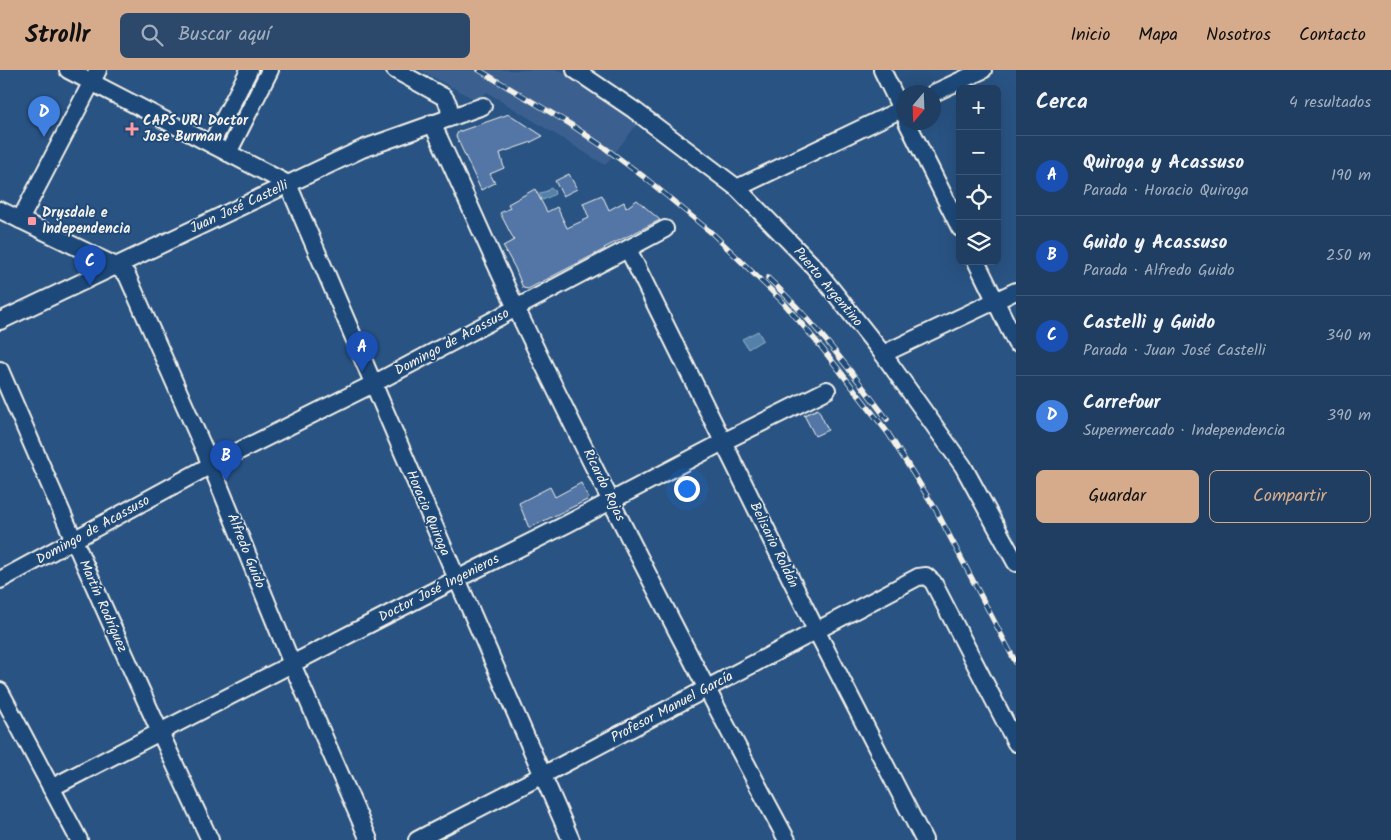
<!DOCTYPE html>
<html lang="es">
<meta charset="utf-8">
<style>
body{margin:0;font-family:Kalam,sans-serif;background:#2c496b;color:#f1f3f6}
.controls{position:absolute;right:15px;top:15px;display:grid;overflow:hidden;border-radius:8px;box-shadow:0 5px 20px #0002}
.controls button{width:45px;height:45px;display:grid;place-items:center;padding:0;border:0;border-bottom:1px solid #3c5777;background:#1f3e62;color:#f1f3f6;font:25px sans-serif}
.compass{position:absolute;left:896px;top:15px;width:45px;height:45px;border-radius:50%;background:#1f3e62;box-shadow:0 5px 20px #0002;rotate:199deg}
.you{position:absolute;left:686px;top:418px;width:18px;height:18px;margin:-12px;border:4px solid #fff;border-radius:50%;background:#1a73e8;box-shadow:0 0 0 8px #1a73e833}
.badge{display:grid;place-items:center;width:32px;height:32px;border-radius:50%;background:#d6ab8b;color:#fff;font-size:16px;font-weight:700}
.pin{position:absolute;translate:-50% -41px;filter:drop-shadow(0 1px 2px #0008)}
.pin::after{content:'';position:absolute;top:26px;width:18px;height:15px;background:inherit;clip-path:polygon(0 0,100% 0,50% 100%)}
.list{margin:0;padding:0;list-style:none}
h2{display:flex;justify-content:space-between;align-items:center;height:65px;margin:0;padding:0 20px;font-size:21px}
h2 small{font-size:16px;font-weight:400;color:#a1aebe}
.list li{display:grid;grid-template-columns:32px 1fr auto;gap:15px;align-items:center;box-sizing:border-box;height:80px;padding:0 20px;border-top:1px solid #3c5777}
.list b{display:block;font-size:19px;white-space:nowrap}
.list p{margin:0;font-size:16px;white-space:nowrap;color:#a1aebe}
.list em{font-size:16px;font-style:normal;color:#a1aebe}
.actions{display:flex;gap:10px;padding:15px 20px}
.actions a{flex:1;padding:11px 0;border:1px solid #d6ab8b;border-radius:8px;text-align:center;font-size:18px;color:#d6ab8b}
.actions .main{background:#d6ab8b;color:#111}
.icon{flex:none;width:28px;height:28px;fill:none;stroke:currentColor;stroke-width:2;stroke-linecap:round;stroke-linejoin:round}
.map{position:relative;flex:none;width:1016px;height:770px;overflow:hidden}
header{display:flex;align-items:center;gap:30px;box-sizing:border-box;height:70px;padding:0 25px;background:#d6ab8b;color:#111}
header strong{font-size:24px}
nav{display:flex;gap:28px;margin-inline-start:auto;font-size:18px}
.search{width:350px;height:45px;background:#2c496b;display:flex;align-items:center;gap:12px;box-sizing:border-box;padding:0 18px;border-radius:8px;color:#a1aebe;font-size:19px}
main{display:flex}
aside{flex:1;background:#1f3e62}
.map>svg:first-child{display:block}
.built{fill:#3a6190}
.park{fill:url(#park-crowns);stroke:#a0b8b9}
.water{fill:#5281a9;stroke:#93aec2}
.building{fill:#5376a6;stroke:#f4f1e8}
.lines{fill:none;stroke-linecap:round;stroke-linejoin:round}
.minor-casing{stroke:#f4f1e8;stroke-width:20}
.minor{stroke:#1f4a7a;stroke-width:16}
.rail-casing{stroke:#f4f1e8;stroke-width:5.5}
.rail{stroke:#1f4a7a;stroke-width:4;stroke-dasharray:11;stroke-linecap:butt}
.poi-dot{fill:#ff9aa2;stroke:#1f4a7a;stroke-width:2}
.labels{text-anchor:middle;dominant-baseline:central;stroke-width:4;stroke-linejoin:round;paint-order:stroke}
.poi-label{font-size:14px;font-weight:bold;fill:#f4f1e8;stroke:#1f4a7a;text-anchor:start}
.street-label{font-size:14px;fill:#f4f1e8;stroke:#1f4a7a}
</style>
<header>
<strong>Strollr</strong>
<div class="search"><svg class="icon" aria-label="search" viewBox="0 0 24 24"><circle cx="10" cy="10" r="6"/><path d="M15 15l6 6"/></svg>Buscar aquí</div>
<nav><a>Inicio</a><a>Mapa</a><a>Nosotros</a><a>Contacto</a></nav>
</header>
<main>
<div class="map">
<svg width="1016" height="770" viewBox="0 0 1016 770">
<defs>
<pattern id="park-crowns" width="20" height="18" patternUnits="userSpaceOnUse" patternTransform="scale(1.25)"><rect width="20" height="18" fill="#4d7e8a"/><path d="M2 6a3 3 0 1 1 6 0M12 15a3 3 0 1 1 6 0" fill="none" stroke="#4b666b"/></pattern>
</defs>
<rect width="100%" height="100%" fill="#295383"/>
<filter id="ink" filterUnits="userSpaceOnUse"><feTurbulence type="fractalNoise" baseFrequency=".02" numOctaves="2"/><feDisplacementMap in="SourceGraphic" scale="10" xChannelSelector="R" yChannelSelector="G"/><feConvolveMatrix kernelMatrix="1 2 1 2 8 2 1 2 1" color-interpolation-filters="sRGB"/></filter>
<g filter="url(#ink)">
<polygon class="built" points="420,0 559,0 572,7 638,53 605,95 487,22 476,30"/>
<polygon class="park" points="253,0 266,0 231,70 220,64"/>
<g class="water">
<polygon points="550,118 554,120 555,124 543,130 540,128 540,123 547,121"/>
<polygon points="758,261 763,270 748,279 742,269"/>
</g>
<g class="building">
<polygon points="509,44 543,66 529,73 500,83 504,98 490,104 495,113 481,120 456,66 458,62"/>
<polygon points="569,104 577,119 563,126 555,111"/>
<polygon points="535,119 547,142 557,137 567,158 589,148 583,133 602,125 609,140 624,132 626,138 637,130 660,150 604,178 605,179 528,219 523,218 515,198 503,176 514,170 500,143 510,138 508,134"/>
<polygon points="818,339 828,360 815,366 804,345"/>
<polygon points="581,413 589,429 529,458 519,433 550,417 555,427"/>
</g>
<g class="lines">
<g class="minor-casing">
<g id="minor">
<polyline points="68,0 288,114"/>
<path d="M395,0L444,27C449,34 450,38 449,47"/>
<polyline points="575,0 634,40 737,118 814,197 883,284 963,396 1016,493"/>
<polyline points="882,0 904,45"/>
<polyline points="934,23 983,0"/>
<polyline points="907,52 960,158"/>
<path d="M432,53C461,115 488,178 517,240C603,419 693,595 787,770"/>
<polyline points="211,74 249,0"/>
<polyline points="228,83 270,0"/>
<polyline points="288,114 457,509 571,770"/>
<polyline points="737,118 904,38"/>
<polyline points="0,140 116,196 127,205 211,395 292,594 369,770"/>
<polyline points="20,150 98,0"/>
<polyline points="628,179 816,560 924,770"/>
<polyline points="976,191 1016,273"/>
<polyline points="0,251 362,79 483,36"/>
<polyline points="883,284 1016,221"/>
<path d="M0,300C68,458 137,615 210,770"/>
<polyline points="0,510 211,395 373,314 665,159"/>
<polyline points="0,621 79,770"/>
<polyline points="51,718 457,509 567,454 723,372 827,320"/>
<polyline points="417,770 543,705 918,507 926,506 933,512 1016,673"/>
</g>
</g>
<use href="#minor" class="minor"/>
<g class="rail-casing">
<g id="rail">
<polyline points="479,0 570,54 605,78 644,107 713,164 783,232 822,278 888,363 936,440 1016,593"/>
<path d="M768,208C813,250 850,300 887,349"/>
</g>
</g>
<use href="#rail" class="rail"/>
</g>
</g>
<g class="poi-dot">
<path d="M129.5 51.5h5v5h5v5h-5v5h-5v-5h-5v-5h5z"/>
<rect x="27" y="146" width="10" height="10" rx="2.5"/>
</g>
<g class="labels">
<g class="poi-label">
<text x="143" y="51">CAPS URI Doctor<tspan x="143" dy="16">Jose Burman</tspan></text>
<text x="42" y="143">Drysdale e<tspan x="42" dy="16">Independencia</tspan></text>
</g>
<g class="street-label">
<text transform="translate(239 137) rotate(-25)">Juan José Castelli</text>
<text transform="translate(828 217) rotate(50)">Puerto Argentino</text>
<text transform="translate(452 272) rotate(-28)">Domingo de Acassuso</text>
<text transform="translate(604 415) rotate(64)">Ricardo Rojas</text>
<text transform="translate(428 443) rotate(67)">Horacio Quiroga</text>
<text transform="translate(93 460) rotate(-29)">Domingo de Acassuso</text>
<text transform="translate(774 475) rotate(64)">Belisario Roldán</text>
<text transform="translate(246 481) rotate(68)">Alfredo Guido</text>
<text transform="translate(439 518) rotate(-27)">Doctor José Ingenieros</text>
<text transform="translate(103 536) rotate(66)">Martín Rodríguez</text>
<text transform="translate(672 637) rotate(-28)">Profesor Manuel García</text>
</g>
</g>
</svg>
<div class="controls">
<button>+</button>
<button>−</button>
<button><svg class="icon" aria-label="locate" viewBox="0 0 24 24"><circle cx="12" cy="12" r="6"/><path d="M12 2v4M12 18v4M2 12h4M18 12h4"/></svg></button>
<button><svg class="icon" aria-label="layers" viewBox="0 0 24 24"><path d="M12 4l9 5-9 5-9-5zM3 14l9 5 9-5"/></svg></button>
</div>
<svg class="compass" viewBox="-18 -18 36 36"><path d="M0-13l5 13h-10z" fill="#e53935"/><path d="M0 13l5-13h-10z" fill="#a1aebe"/></svg>
<div class="you"></div>
<div class="pin badge" style="left:362px;top:302px;background:#1a4fb4">A</div>
<div class="pin badge" style="left:226px;top:411px;background:#1a4fb4">B</div>
<div class="pin badge" style="left:90px;top:216px;background:#1a4fb4">C</div>
<div class="pin badge" style="left:44px;top:67px;background:#3f7fe0">D</div>
</div>
<aside>
<h2>Cerca<small>4 resultados</small></h2>
<ul class="list">
<li><span class="badge" style="background:#1a4fb4">A</span><div><b>Quiroga y Acassuso</b><p>Parada · Horacio Quiroga</p></div><em>190 m</em></li>
<li><span class="badge" style="background:#1a4fb4">B</span><div><b>Guido y Acassuso</b><p>Parada · Alfredo Guido</p></div><em>250 m</em></li>
<li><span class="badge" style="background:#1a4fb4">C</span><div><b>Castelli y Guido</b><p>Parada · Juan José Castelli</p></div><em>340 m</em></li>
<li><span class="badge" style="background:#3f7fe0">D</span><div><b>Carrefour</b><p>Supermercado · Independencia</p></div><em>390 m</em></li>
</ul>
<div class="actions"><a class="main">Guardar</a><a>Compartir</a></div>
</aside>
</main>
